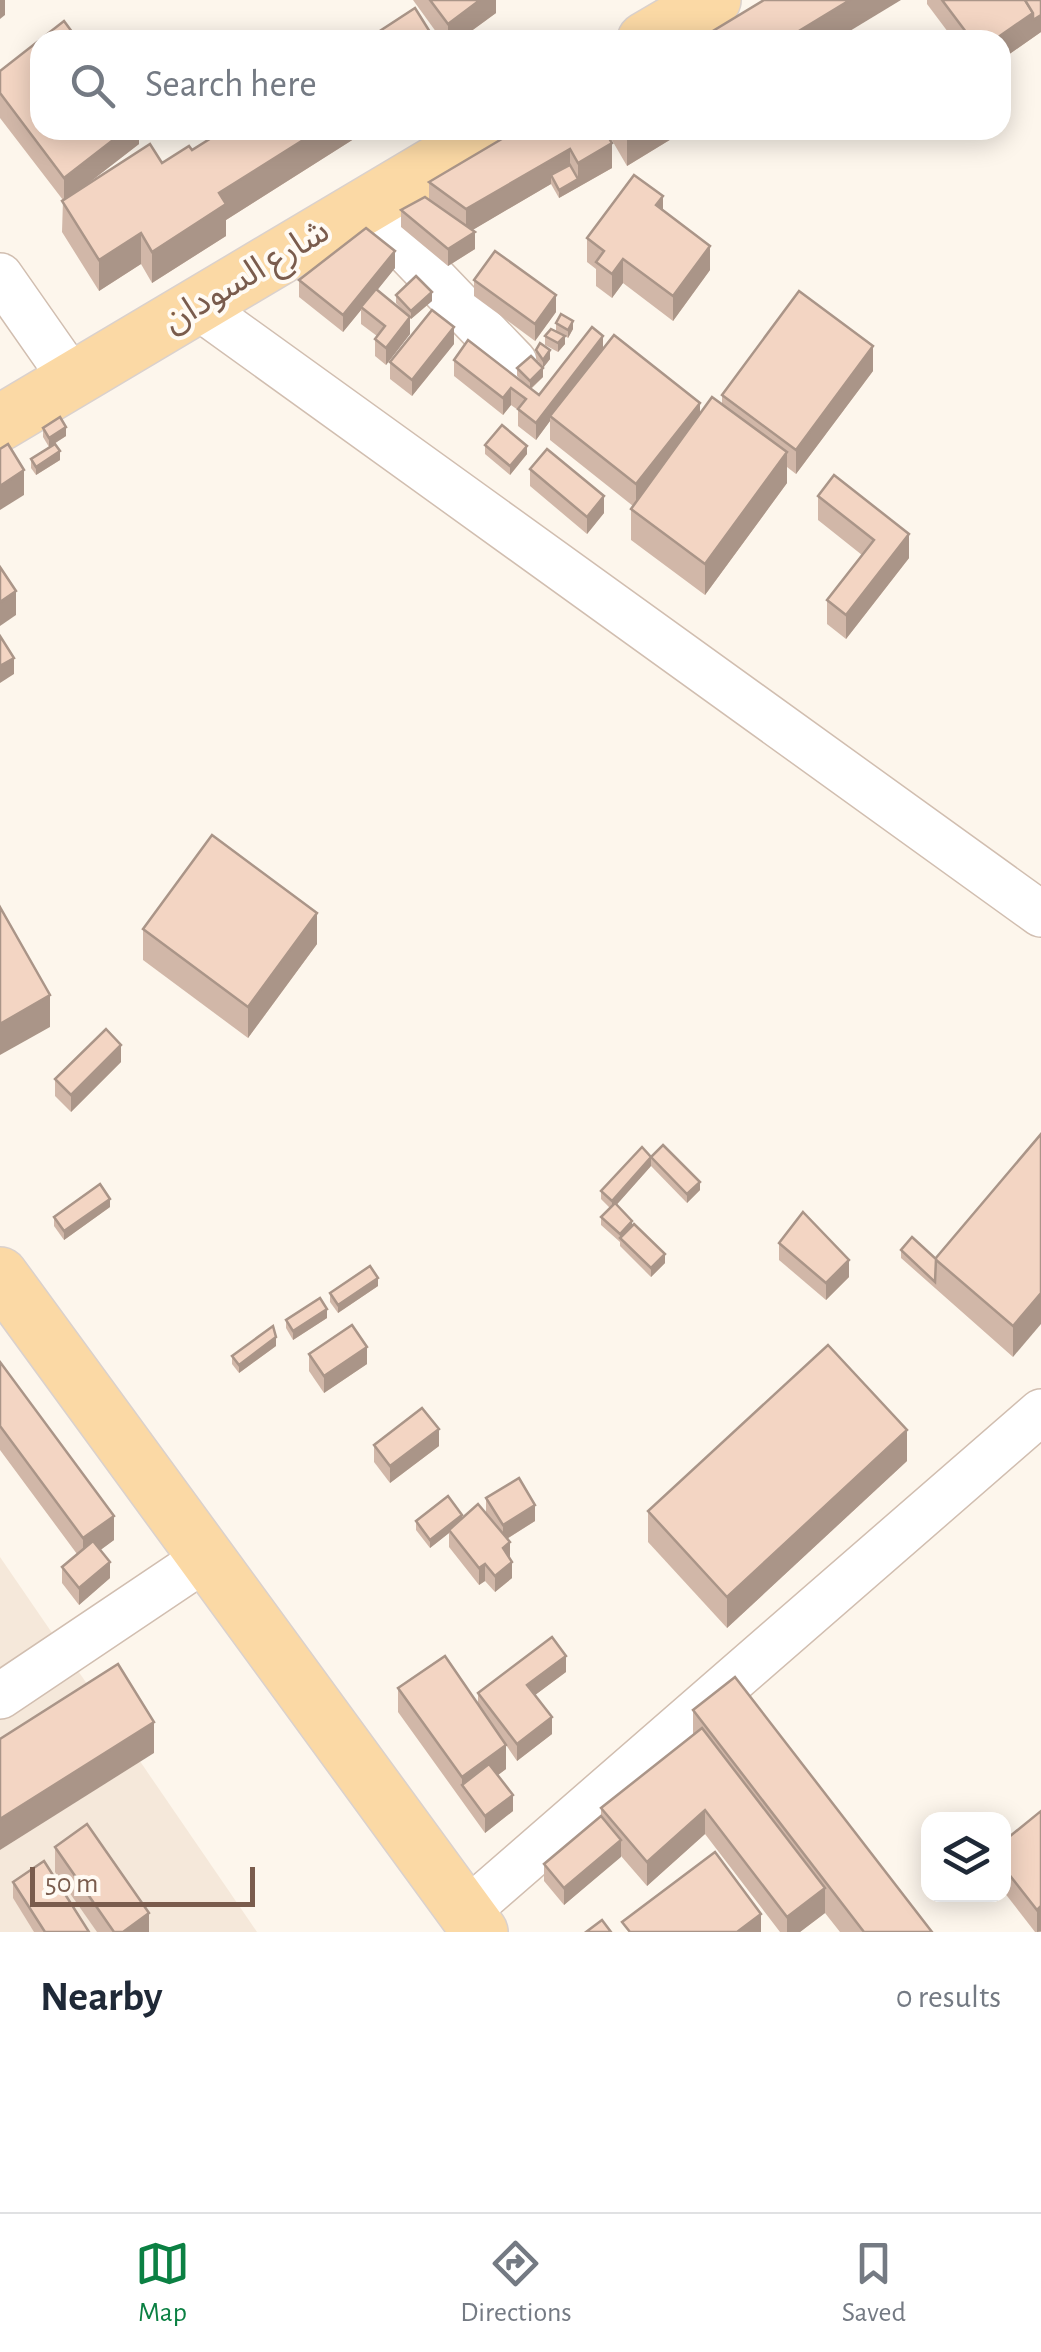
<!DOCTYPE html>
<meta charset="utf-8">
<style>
body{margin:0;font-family:"Alegreya Sans","Noto Sans Arabic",sans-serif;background:#f2f2f3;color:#1f2937}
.controls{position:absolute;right:30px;bottom:30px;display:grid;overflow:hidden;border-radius:20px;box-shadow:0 5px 25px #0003}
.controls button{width:90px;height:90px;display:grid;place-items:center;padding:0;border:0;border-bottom:2px solid #e0e1e3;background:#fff;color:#1f2937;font:50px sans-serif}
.scale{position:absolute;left:30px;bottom:25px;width:225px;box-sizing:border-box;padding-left:10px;border:5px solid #7a5c4d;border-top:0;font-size:28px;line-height:35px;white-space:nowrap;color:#7a5c4d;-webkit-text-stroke:8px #fffaf3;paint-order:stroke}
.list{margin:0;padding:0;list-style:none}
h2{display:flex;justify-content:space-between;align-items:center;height:130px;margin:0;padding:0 40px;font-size:42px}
h2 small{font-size:32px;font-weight:400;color:#747a83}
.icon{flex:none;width:55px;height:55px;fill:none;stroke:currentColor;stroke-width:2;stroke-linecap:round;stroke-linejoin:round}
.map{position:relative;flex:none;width:1041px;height:1932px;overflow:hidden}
.search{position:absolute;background:#fff;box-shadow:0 5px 25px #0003;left:30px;right:30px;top:30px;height:110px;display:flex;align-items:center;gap:25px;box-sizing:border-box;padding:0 35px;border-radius:30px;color:#747a83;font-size:38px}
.sheet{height:280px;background:#fff}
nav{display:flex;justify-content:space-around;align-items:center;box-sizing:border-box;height:140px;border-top:2px solid #e0e1e3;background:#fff;font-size:28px;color:#747a83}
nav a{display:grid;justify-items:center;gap:5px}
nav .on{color:#0b8043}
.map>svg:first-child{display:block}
.residential{fill:#f5e8da}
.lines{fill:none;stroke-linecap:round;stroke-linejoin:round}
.minor-casing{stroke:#d1beb0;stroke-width:48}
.major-casing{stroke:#dad1cd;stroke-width:58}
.minor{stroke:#fff;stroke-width:45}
.major{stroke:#fbd9a5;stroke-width:55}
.wall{fill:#d1b7a8}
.shaded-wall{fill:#aa9588}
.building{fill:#f3d5c3;stroke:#aa9588;stroke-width:2.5}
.labels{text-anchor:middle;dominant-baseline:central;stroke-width:8;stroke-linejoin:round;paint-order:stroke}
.street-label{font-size:35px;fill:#7a5c4d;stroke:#fffaf3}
</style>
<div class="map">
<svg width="1041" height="1932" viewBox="0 0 1041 1932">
<rect width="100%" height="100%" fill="#fdf6ec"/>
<polygon class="residential" points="0,1557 257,1932 0,1932"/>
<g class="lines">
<g class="minor-casing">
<g id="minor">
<polyline points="364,206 514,362"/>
<polyline points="0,276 72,379"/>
<polyline points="196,305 1041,914"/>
<polyline points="0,1696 207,1557"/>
<polyline points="466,1912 1041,1412"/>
</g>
</g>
<g class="major-casing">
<g id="major">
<polyline points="645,40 713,0"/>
<polyline points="0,423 493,130"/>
<polyline points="0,1275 480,1932"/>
</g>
</g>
<use href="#minor" class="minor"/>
<use href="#major" class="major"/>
</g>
<g class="wall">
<polygon points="413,0 496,0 496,13 459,40 442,40"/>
<polygon points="927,0 1041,0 1041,32 1001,60 1001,40 954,40 927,4"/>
<polygon points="0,71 139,130 139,144 86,185 162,163 192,150 224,130 368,130 226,220 226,236 152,283 141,264 99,291 62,232 63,200 0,118"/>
<polygon points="604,130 612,168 559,198 551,184 472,230 475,249 448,266 401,227 401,210 429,200 429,182"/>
<polygon points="606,130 686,130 627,166"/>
<polygon points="663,210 710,270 673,321 623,283 612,298 596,286 596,269 587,262 587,238"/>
<polygon points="395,268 377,290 405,313 396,303 396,295 432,301 411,319 410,318 410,334 386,365 375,356 375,339 377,336 361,324 361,310 343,332 299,297 299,280"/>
<polygon points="474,280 556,312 535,341 474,296"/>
<polygon points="556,323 573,329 568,338 565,336 565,344 558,352 545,345 545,336 556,331"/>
<polygon points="454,344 412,396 390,379 390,362"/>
<polygon points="603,349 700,414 722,404 722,395 873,371 796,474 787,467 787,483 705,595 631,540 631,509 633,506 550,440 550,421 536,440 518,426 518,410 511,405 503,415 454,376 454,360 526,385 517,376 517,368 543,377 531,389 539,395"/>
<polygon points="536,350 550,359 543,368 536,358"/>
<polygon points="43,428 66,436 49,447 43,437"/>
<polygon points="485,445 527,454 510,475 485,454"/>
<polygon points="31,459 60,460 36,475 31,468"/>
<polygon points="530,469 604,513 587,534 530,486"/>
<polygon points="818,496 909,558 846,639 827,624 827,600 862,555 818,520"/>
<polygon points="143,929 317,944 248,1038 143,960"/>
<polygon points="121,1062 71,1112 55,1096 55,1079"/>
<polygon points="1041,1134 1013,1357 901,1258 901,1250 936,1259"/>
<polygon points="651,1157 700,1190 687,1203 651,1166"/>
<polygon points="651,1166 616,1205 665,1263 651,1277 620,1246 620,1242 601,1225 601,1217 610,1208 601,1199 601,1191"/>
<polygon points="110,1207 64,1240 54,1226 54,1217"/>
<polygon points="779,1243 849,1277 826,1300 779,1260"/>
<polygon points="378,1286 338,1313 330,1302 330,1293"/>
<polygon points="327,1318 293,1340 286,1328 286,1320"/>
<polygon points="276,1346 239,1373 232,1364 232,1356"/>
<polygon points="309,1354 367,1364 324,1393 309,1371"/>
<polygon points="0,1362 114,1540 100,1550 110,1578 79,1605 62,1583 62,1567 77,1554 0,1450"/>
<polygon points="374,1445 439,1446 390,1483 374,1462"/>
<polygon points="907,1461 727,1628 648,1542 648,1511"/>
<polygon points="486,1498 535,1521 507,1539 512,1578 495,1592 485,1581 479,1585 449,1547 449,1533 430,1548 416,1530 416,1521 462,1519 486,1514"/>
<polygon points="566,1672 535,1695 552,1734 517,1761 506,1745 506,1769 498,1775 513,1811 485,1833 398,1712 398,1688 478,1705 478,1693"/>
<polygon points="693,1710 932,1932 840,1932 825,1913 800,1932 780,1932 705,1834 647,1886 621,1856 564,1905 544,1881 544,1864 601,1816 601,1808 693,1735"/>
<polygon points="1041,1811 1041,1932 1035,1932 1004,1892 1004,1841"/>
<polygon points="55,1847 149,1932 97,1932 55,1872"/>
<polygon points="13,1882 89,1932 34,1932 13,1898"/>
</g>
<g class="shaded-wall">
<polygon points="0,0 5,0 5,15 0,19"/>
<polygon points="480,0 496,0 496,13 459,40 448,40 448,24"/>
<polygon points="850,0 901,0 835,40 784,40"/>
<polygon points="1033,13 1041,15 1041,32 1001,60 1001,40 994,40"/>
<polygon points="126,130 139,130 139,144 64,202 64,178"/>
<polygon points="319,130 368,130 226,220 226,236 152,283 152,252 219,193"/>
<polygon points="635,130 686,130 627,166 627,135"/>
<polygon points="612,143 612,168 559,198 559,190 578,179 578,163"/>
<polygon points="570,149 570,173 551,175 551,184 466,234 466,209"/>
<polygon points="663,196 663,220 656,205"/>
<polygon points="475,232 475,249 448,266 448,249"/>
<polygon points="141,233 141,264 99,291 99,260"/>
<polygon points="710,246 710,270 673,321 673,296"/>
<polygon points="395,251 395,268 363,308 361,307 361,310 343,332 343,315"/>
<polygon points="623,259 623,283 612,298 612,274"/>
<polygon points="432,292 432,301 411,319 411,311"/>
<polygon points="556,295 556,312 535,341 535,324"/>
<polygon points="410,317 410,334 386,365 386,348"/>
<polygon points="573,321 573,329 568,338 568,330"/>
<polygon points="454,327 454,344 412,396 412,380"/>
<polygon points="565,336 565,344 558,352 558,343"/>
<polygon points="603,336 603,353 550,416 550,421 536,440 536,423"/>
<polygon points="873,346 873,371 796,474 796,450"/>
<polygon points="550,350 550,359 543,368 543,360"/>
<polygon points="543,368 543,377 530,389 530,381"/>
<polygon points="511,388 511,405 503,415 503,398"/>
<polygon points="700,403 700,427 636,508 636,484"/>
<polygon points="66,427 66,436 49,447 49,438"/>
<polygon points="527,446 527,454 510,475 510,466"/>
<polygon points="60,451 60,460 36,475 36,467"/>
<polygon points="787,452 787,483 705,595 705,564"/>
<polygon points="24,470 24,495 0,510 0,486"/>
<polygon points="604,496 604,513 587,534 587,517"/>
<polygon points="909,534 909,558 846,639 846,615"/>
<polygon points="16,591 16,615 0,626 0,602"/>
<polygon points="14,658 14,674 0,683 0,666"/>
<polygon points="317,913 317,944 248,1038 248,1007"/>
<polygon points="50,995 50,1027 0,1055 0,1024"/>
<polygon points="121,1045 121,1062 71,1112 71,1095"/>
<polygon points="651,1157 651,1166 612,1210 612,1201"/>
<polygon points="700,1182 700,1190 687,1203 687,1194"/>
<polygon points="110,1199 110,1207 64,1240 64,1231"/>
<polygon points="632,1221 632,1230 620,1238 620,1243 620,1234"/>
<polygon points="665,1254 665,1263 651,1277 651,1268"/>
<polygon points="849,1260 849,1277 826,1300 826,1283"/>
<polygon points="378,1278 378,1286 338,1313 338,1305"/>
<polygon points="1041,1293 1041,1324 1013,1357 1013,1326"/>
<polygon points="327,1309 327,1318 293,1340 293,1331"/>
<polygon points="276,1337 276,1346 239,1373 239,1365"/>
<polygon points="367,1347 367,1364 324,1393 324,1376"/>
<polygon points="439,1429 439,1446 390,1483 390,1466"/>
<polygon points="907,1430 907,1461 727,1628 727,1597"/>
<polygon points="535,1505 535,1521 503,1541 503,1525"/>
<polygon points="462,1515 462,1523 449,1530 449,1533 430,1548 430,1540"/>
<polygon points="114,1516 114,1540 83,1563 83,1538"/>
<polygon points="510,1542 510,1559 503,1548"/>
<polygon points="110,1562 110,1578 79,1605 79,1588"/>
<polygon points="512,1562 512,1578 495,1592 495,1576"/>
<polygon points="485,1564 485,1581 479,1585 479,1568"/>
<polygon points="566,1656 566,1672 527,1701 527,1685"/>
<polygon points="552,1717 552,1734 517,1761 517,1744"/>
<polygon points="154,1722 154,1753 0,1850 0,1819"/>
<polygon points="506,1745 506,1769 470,1796 462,1785 462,1777"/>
<polygon points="513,1795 513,1811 485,1833 485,1816"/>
<polygon points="705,1810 705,1834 647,1886 647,1862"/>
<polygon points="621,1840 621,1857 564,1905 564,1888"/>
<polygon points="825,1888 825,1913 800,1932 787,1932 787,1917"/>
<polygon points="1041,1906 1041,1931 1037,1932 1037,1910"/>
<polygon points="149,1913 149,1932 123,1932"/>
<polygon points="761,1914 761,1932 737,1932"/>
</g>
<g class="building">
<polygon points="430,0 480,0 448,24"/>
<polygon points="764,0 850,0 784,40 698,40"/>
<polygon points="942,0 1025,0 1033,13 994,40 972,40"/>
<polygon points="1025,0 1041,0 1041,15 1033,20 1033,13"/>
<polygon points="415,8 435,40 366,40"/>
<polygon points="64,21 78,40 40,40 40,130 126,130 64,178 0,93 0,71"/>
<polygon points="224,130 319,130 219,193 226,204 152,252 141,233 99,260 62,201 150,144 162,163 189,146 192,150"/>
<polygon points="517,130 604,130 612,143 578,163 570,149 466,209 429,182"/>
<polygon points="570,165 578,179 559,190 551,175"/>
<polygon points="634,175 663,196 656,205 710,246 673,296 623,259 612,274 596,262 604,251 587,238"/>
<polygon points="425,197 475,232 448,249 401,210"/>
<polygon points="366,228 395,251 343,315 299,280"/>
<polygon points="495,251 556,295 535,324 474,280"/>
<polygon points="416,276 432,292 411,311 396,295"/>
<polygon points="376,289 410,317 386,348 375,339 385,326 361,307"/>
<polygon points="799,291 873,346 796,450 722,395"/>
<polygon points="432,310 454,327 412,380 390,362"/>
<polygon points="561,314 573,321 568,330 556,323"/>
<polygon points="592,327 603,336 536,423 518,409 526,399 511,388 503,398 454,360 468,340 539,395"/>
<polygon points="551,329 565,336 558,343 545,336"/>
<polygon points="614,335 700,403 636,484 550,416"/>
<polygon points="540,343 550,350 543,360 536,350"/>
<polygon points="531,356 543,368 530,381 517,368"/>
<polygon points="712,397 787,452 705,564 631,509"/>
<polygon points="60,417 66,427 49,438 43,428"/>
<polygon points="502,425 527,446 510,466 485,445"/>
<polygon points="8,444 24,470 0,486 0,449"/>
<polygon points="55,444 60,451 36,467 31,459"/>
<polygon points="547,449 604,496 587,517 530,469"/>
<polygon points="834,475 909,534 846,615 827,600 874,540 818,496"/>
<polygon points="0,567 16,591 0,602"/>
<polygon points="0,636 14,658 0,666"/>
<polygon points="212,835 317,913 248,1007 143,929"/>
<polygon points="0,907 50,995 0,1024"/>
<polygon points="106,1029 121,1045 71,1095 55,1079"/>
<polygon points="1041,1134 1041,1293 1013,1326 935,1259"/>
<polygon points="663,1145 700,1182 687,1194 651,1157"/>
<polygon points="642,1147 651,1157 612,1201 601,1191"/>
<polygon points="100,1184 110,1199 64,1231 54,1217"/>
<polygon points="615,1203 632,1221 620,1234 601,1217"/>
<polygon points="803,1212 849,1260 826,1283 779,1243"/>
<polygon points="634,1224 665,1254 651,1268 620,1238"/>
<polygon points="912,1237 936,1259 935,1282 901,1250"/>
<polygon points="370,1266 378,1278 338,1305 330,1293"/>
<polygon points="320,1298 327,1309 293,1331 286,1320"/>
<polygon points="352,1325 367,1347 324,1376 309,1354"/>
<polygon points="273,1326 276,1337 239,1365 232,1356"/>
<polygon points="828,1345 907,1430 727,1597 648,1511"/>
<polygon points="0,1362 114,1516 83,1538 0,1426"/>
<polygon points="422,1408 439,1429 390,1466 374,1445"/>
<polygon points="519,1478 535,1505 503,1525 486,1498"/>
<polygon points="448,1496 462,1515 430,1540 416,1521"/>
<polygon points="478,1504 510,1542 503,1548 512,1562 495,1576 485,1564 479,1568 449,1530"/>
<polygon points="93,1541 110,1562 79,1588 62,1567"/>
<polygon points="552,1637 566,1656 527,1685 552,1717 517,1744 478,1693"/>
<polygon points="445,1656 506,1745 462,1777 398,1688"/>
<polygon points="118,1664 154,1722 0,1819 0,1739"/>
<polygon points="735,1677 932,1932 864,1932 693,1710"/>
<polygon points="702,1728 825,1888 787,1917 705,1810 647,1862 601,1808"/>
<polygon points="489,1764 513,1795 485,1816 462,1785"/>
<polygon points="1041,1811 1041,1906 1037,1910 1004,1868 1004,1841"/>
<polygon points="601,1816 621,1840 564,1888 544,1864"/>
<polygon points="87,1824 149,1913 123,1932 114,1932 55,1847"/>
<polygon points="715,1852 761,1914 737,1932 630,1932 622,1922"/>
<polygon points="44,1861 89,1932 45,1932 13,1882"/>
<polygon points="602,1920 611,1932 586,1932"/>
</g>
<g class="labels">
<g class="street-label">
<text transform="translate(246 276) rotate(-31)">شارع السودان</text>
</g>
</g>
</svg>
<div class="controls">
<button><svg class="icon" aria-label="layers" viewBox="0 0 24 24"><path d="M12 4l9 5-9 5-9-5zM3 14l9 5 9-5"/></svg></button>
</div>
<div class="scale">50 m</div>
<div class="search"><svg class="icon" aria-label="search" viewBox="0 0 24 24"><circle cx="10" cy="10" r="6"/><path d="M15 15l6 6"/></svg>Search here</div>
</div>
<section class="sheet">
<h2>Nearby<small>0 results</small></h2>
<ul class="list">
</ul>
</section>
<nav>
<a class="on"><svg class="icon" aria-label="map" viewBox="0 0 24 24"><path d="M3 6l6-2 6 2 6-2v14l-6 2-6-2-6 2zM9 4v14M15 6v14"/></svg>Map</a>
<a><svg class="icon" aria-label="directions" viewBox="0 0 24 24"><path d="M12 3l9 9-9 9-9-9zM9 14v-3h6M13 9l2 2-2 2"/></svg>Directions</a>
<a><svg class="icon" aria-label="saved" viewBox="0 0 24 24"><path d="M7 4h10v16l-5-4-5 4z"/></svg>Saved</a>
</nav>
